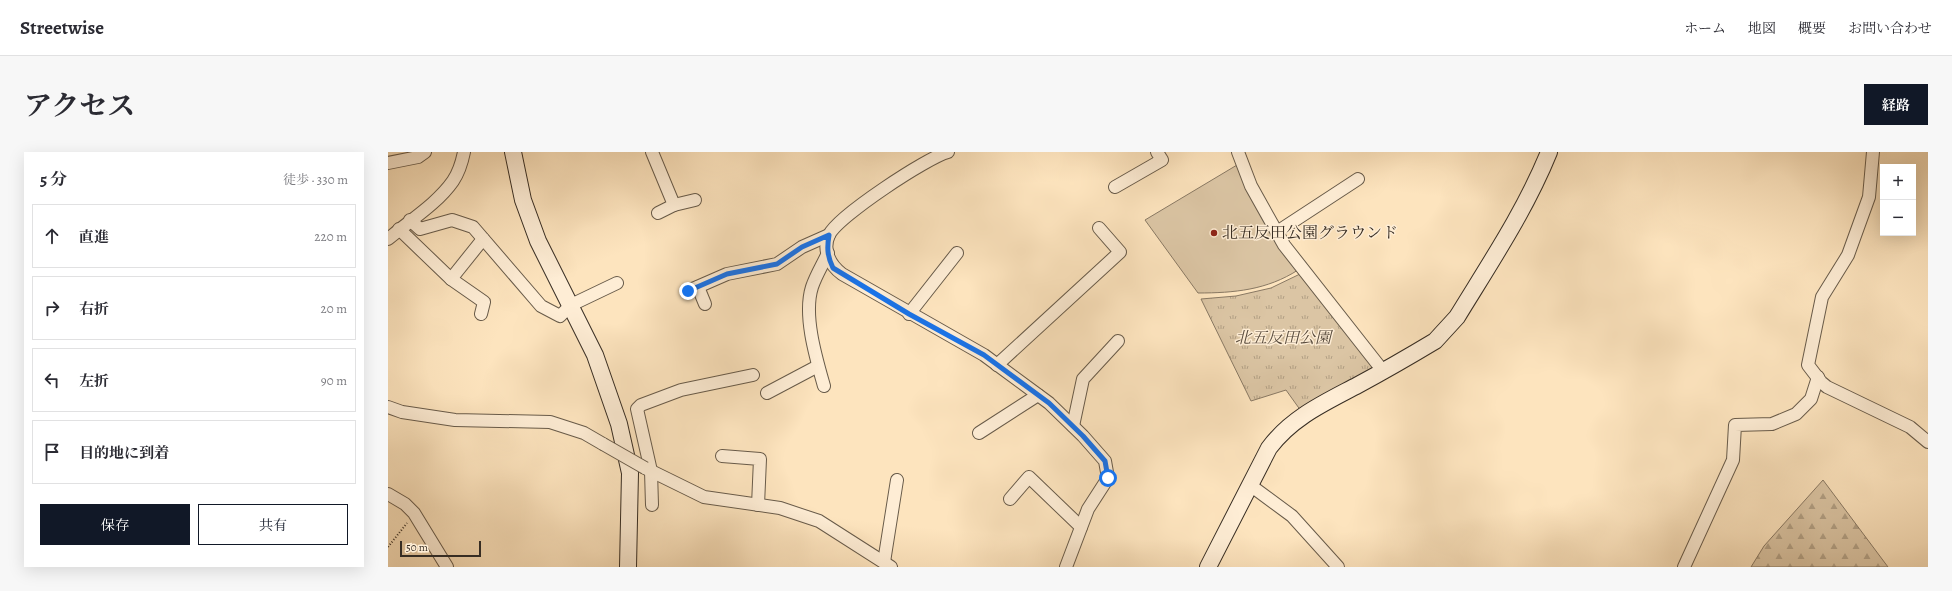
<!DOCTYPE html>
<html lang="ja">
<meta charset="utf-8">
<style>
body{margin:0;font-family:Alegreya,"Noto Serif JP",serif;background:#f7f7f7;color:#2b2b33}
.controls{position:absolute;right:12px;top:12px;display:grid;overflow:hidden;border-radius:0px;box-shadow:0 4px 16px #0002}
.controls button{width:36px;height:36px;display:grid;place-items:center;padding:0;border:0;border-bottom:1px solid #e1e1e2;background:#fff;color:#2b2b33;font:20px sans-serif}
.scale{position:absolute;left:12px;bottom:10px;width:81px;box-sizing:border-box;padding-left:4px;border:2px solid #372d23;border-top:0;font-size:11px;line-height:14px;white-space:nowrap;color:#372d23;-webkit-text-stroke:3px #feedd5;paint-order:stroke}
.stop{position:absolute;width:12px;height:12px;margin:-9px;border:3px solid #1a73e8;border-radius:50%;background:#fff}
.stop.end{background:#1a73e8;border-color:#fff;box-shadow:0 1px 4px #0008}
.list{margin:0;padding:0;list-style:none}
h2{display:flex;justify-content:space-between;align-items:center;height:52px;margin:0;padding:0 16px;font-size:17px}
h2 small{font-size:13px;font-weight:400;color:#7c7c81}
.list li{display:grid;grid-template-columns:26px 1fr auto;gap:12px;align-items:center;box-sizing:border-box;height:64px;margin:0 8px 8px;padding:0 8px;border:1px solid #e1e1e2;border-radius:0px}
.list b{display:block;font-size:15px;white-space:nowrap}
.list em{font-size:13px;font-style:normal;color:#7c7c81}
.actions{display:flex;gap:8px;padding:12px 16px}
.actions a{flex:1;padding:9px 0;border:1px solid #111827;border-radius:0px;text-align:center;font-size:14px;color:#111827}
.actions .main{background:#111827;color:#fff}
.icon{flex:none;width:22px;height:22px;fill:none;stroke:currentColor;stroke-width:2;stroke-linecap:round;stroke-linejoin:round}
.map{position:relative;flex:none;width:1540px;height:415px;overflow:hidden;border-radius:0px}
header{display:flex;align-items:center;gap:24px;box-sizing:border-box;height:56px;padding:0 20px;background:#fff;border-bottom:1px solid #e1e1e2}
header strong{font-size:19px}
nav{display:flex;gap:22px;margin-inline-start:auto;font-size:14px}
.intro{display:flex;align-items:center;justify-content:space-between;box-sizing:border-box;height:96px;padding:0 24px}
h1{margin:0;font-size:28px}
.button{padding:10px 18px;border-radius:0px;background:#111827;color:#fff;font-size:14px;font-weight:700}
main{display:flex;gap:24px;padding:0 24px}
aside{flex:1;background:#fff;border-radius:0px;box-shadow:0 4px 16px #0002}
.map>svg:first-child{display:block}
.grass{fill:url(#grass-tufts);stroke:#897964}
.forest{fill:url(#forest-firs);stroke:#897964}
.garden{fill:#dbc5a4;stroke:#897964}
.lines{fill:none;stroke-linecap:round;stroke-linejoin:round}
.street-casing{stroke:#685b4a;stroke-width:14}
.secondary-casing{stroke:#372d23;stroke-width:18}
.path{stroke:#372d23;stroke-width:2;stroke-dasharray:1 2;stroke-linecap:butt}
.street{stroke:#feedd5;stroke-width:12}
.secondary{stroke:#feedd5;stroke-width:16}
.street-bridge-casing{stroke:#685b4a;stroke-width:14;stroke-linecap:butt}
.street-bridge{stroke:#feedd5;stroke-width:12}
.route{stroke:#1a73e8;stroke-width:5}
.poi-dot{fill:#8f2418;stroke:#feedd5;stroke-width:1.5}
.labels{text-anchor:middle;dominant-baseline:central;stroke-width:3;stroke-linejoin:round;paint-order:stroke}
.poi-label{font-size:16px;fill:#372d23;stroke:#feedd5;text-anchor:start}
.park-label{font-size:16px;font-style:italic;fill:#584b3d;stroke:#feedd5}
</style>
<header>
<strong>Streetwise</strong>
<nav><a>ホーム</a><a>地図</a><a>概要</a><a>お問い合わせ</a></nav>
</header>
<div class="intro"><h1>アクセス</h1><a class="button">経路</a></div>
<main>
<aside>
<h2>5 分<small>徒歩 · 330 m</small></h2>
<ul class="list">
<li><svg class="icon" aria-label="ahead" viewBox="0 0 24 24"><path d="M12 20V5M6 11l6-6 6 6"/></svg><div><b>直進</b></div><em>220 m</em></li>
<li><svg class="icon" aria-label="right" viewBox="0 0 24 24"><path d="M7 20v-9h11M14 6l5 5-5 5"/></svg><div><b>右折</b></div><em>20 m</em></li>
<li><svg class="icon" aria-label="left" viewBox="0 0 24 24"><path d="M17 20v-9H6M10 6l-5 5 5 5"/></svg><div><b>左折</b></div><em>90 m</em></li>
<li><svg class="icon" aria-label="arrive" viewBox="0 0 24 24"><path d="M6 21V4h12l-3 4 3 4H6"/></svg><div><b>目的地に到着</b></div></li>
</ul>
<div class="actions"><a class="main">保存</a><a>共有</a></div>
</aside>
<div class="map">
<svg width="1540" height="415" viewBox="0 0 1540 415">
<defs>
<pattern id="grass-tufts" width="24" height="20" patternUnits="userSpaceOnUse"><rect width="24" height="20" fill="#dbc5a4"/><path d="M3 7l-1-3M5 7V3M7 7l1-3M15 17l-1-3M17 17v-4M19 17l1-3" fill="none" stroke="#b2a085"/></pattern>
<pattern id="forest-firs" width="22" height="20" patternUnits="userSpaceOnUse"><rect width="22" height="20" fill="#dbc5a4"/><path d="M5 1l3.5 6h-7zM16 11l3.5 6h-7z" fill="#b2a085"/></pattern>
</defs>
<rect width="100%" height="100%" fill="#fde4be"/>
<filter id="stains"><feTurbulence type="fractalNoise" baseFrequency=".005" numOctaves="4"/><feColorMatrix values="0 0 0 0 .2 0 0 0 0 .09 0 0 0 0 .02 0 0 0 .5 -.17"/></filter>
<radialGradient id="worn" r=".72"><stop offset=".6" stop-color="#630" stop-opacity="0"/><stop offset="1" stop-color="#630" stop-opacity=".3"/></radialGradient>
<polygon class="grass" points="912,122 985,216 913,259 898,238 863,249 813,147 848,144 883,136"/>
<polygon class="forest" points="1435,328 1500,415 1363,415 1376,394"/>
<path class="garden" d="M849,13L910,118C879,138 846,141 810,141L757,68Z"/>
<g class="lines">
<g class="street-casing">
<g id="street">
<polyline points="264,0 286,53 270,61"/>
<path d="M560,0C540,5 450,64 441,83C434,98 442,113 454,122L596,203L661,251L695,284L717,309L720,326L700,357L678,415"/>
<polyline points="850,0 863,34 896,93 995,219"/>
<polyline points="1485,0 1481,45 1460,103 1434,145 1420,213 1433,230 1439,235 1522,275 1540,290"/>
<polyline points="0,11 30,5 37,0"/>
<polyline points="727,35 774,8 769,0"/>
<polyline points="286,53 307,48"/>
<polyline points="22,68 32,77 64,68 85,75 153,154 172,164 183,153 229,131"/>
<polyline points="11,77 63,127 96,150 93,162"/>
<polyline points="889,80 970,27"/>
<path d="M0,87C21,69 49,52 65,29C71,20 74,10 76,0"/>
<polyline points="63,127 95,87"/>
<polyline points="310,135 317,152"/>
<polyline points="300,139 339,122 389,112 414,95 441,83"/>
<polyline points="521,162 569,101"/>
<polyline points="609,213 732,100 711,76"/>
<path d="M436,234C428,206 415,163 424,135C428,123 435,112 440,101"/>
<polyline points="379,241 430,214"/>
<polyline points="0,255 14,260 67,268 162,270 196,281 215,292"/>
<polyline points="685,274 695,227 730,189"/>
<polyline points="591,281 650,243"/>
<polyline points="334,304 372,307 370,353"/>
<polyline points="257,316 316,345 392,356 431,369 503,415"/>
<polyline points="862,333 904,364 950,415"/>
<polyline points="0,342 17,352 26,361 59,415"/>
<polyline points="622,347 641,325 693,375"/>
<polyline points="264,353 263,319 249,257 253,253 293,238 365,223"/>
<polyline points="496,410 509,328"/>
<polyline points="1296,415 1345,308 1347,273 1384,272 1408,262 1423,247 1430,225"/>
</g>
</g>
<g class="secondary-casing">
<g id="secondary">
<polyline points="125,0 135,48 150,89 207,203 231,272 242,321 240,415"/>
<path d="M820,415L881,296C904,265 938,250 970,233C996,219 1022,204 1047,189L1069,165C1102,111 1137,59 1161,0"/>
</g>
</g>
<polyline class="path" points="0,395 19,371"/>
<use href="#street" class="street"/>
<use href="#secondary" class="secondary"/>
<g class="street-bridge-casing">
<polyline id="street-bridge" points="215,292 257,316"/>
</g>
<use href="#street-bridge" class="street-bridge"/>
</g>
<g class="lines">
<path class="route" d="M300,139L339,122L389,112L414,95L441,83C439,95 439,104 445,116L521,162L596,203L661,251L695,284L717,309L720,326"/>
</g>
<circle class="poi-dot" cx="826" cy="81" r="4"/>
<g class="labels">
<g class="poi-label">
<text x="834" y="81">北五反田公園グラウンド</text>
</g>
<g class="park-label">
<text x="895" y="186">北五反田公園</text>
</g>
</g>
<rect width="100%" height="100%" filter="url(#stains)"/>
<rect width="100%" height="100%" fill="url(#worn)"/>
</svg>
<div class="controls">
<button>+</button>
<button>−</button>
</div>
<div class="scale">50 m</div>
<div class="stop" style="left:720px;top:326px"></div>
<div class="stop end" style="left:300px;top:139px"></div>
</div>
</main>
